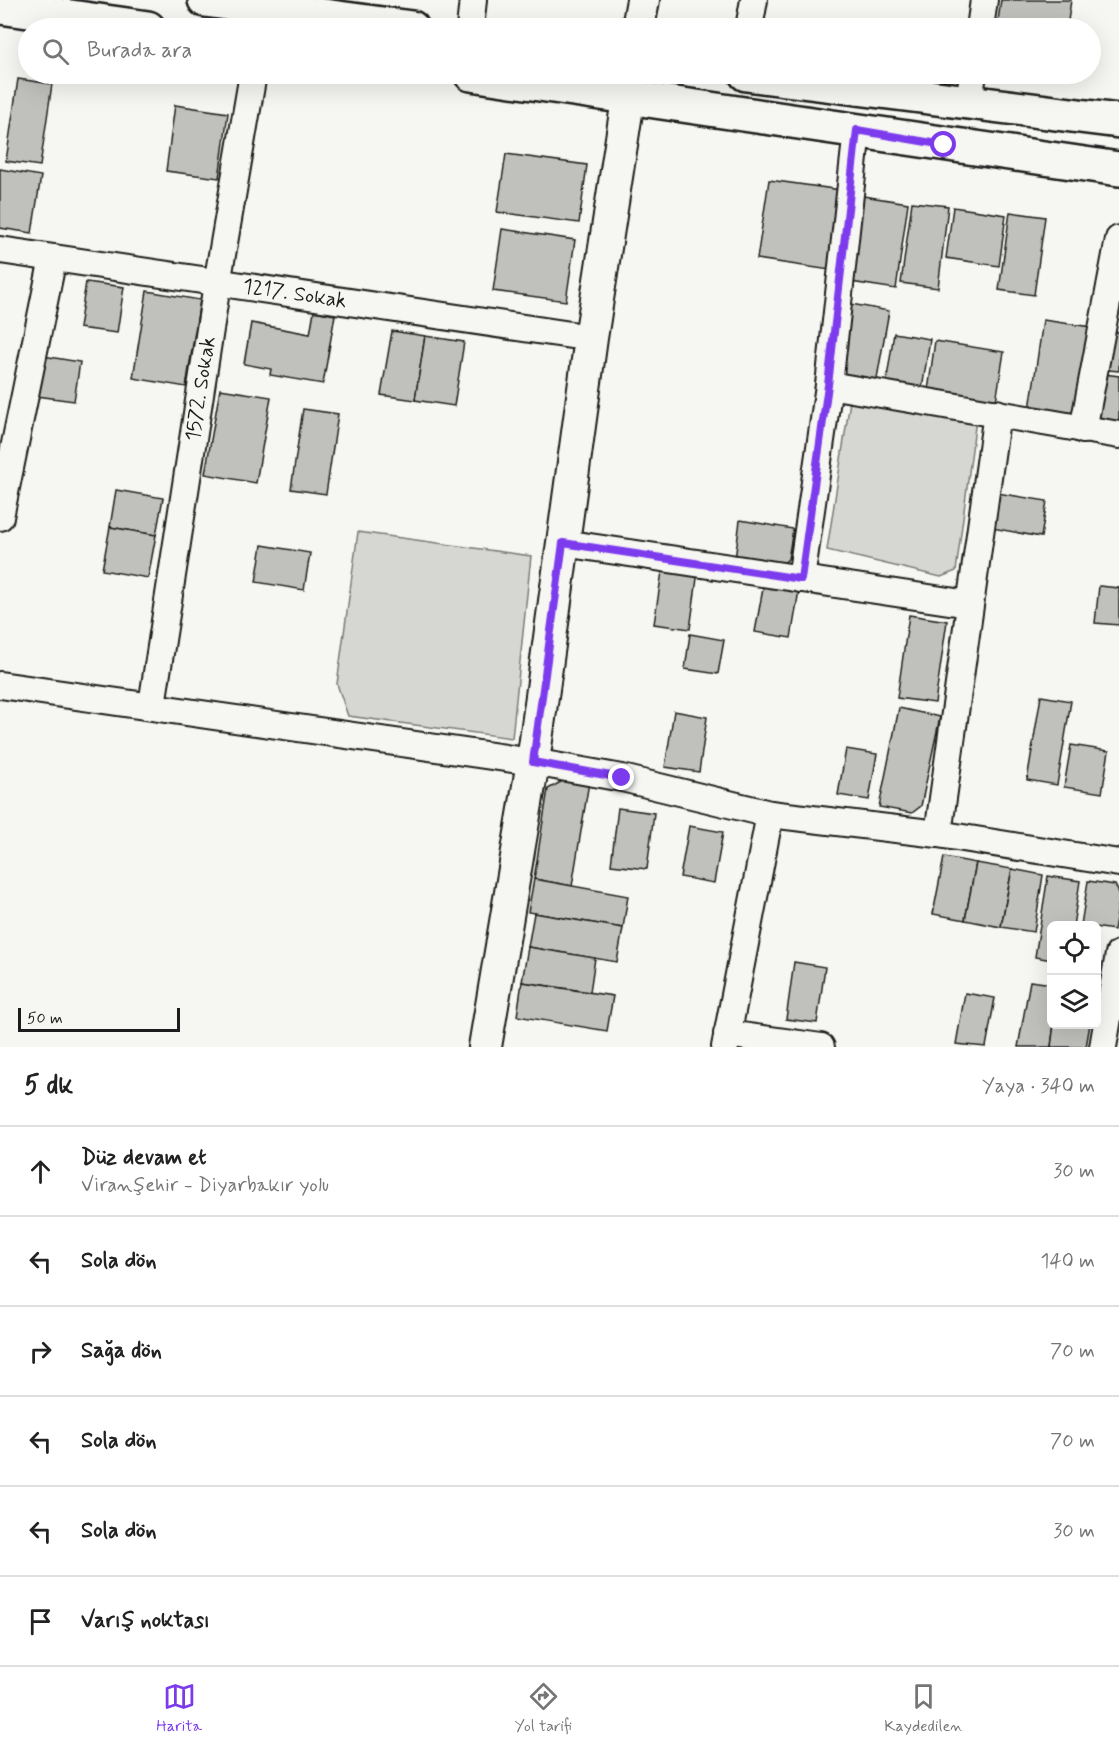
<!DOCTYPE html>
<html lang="tr">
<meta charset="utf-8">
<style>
body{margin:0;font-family:Mynerve,sans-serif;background:#f6f6f6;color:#222}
.controls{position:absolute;right:18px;bottom:18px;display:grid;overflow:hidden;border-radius:9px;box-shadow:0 6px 24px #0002}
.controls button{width:54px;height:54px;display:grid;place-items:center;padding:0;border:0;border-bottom:2px solid #e0e0e0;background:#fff;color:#222;font:30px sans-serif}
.scale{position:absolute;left:18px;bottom:15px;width:162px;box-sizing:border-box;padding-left:6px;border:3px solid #1c1c1c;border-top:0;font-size:16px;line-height:21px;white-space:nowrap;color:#1c1c1c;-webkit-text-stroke:4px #f6f6f2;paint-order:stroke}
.stop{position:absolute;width:18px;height:18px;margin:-14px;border:4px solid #7c3aed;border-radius:50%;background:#fff}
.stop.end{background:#7c3aed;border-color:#fff;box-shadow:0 2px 6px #0008}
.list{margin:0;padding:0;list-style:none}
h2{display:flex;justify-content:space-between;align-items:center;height:78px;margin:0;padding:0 24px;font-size:26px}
h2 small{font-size:20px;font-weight:400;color:#767676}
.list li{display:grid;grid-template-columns:39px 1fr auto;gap:18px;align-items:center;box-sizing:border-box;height:90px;padding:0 24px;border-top:2px solid #e0e0e0}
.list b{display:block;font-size:22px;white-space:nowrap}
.list p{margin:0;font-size:20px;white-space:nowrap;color:#767676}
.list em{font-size:20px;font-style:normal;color:#767676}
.icon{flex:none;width:33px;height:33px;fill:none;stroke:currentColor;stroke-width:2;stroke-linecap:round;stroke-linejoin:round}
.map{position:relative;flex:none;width:1119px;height:1047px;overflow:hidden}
.search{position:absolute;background:#fff;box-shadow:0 6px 24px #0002;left:18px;right:18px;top:18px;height:66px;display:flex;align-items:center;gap:15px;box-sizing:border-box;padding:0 21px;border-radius:33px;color:#767676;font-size:22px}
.sheet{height:618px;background:#fff}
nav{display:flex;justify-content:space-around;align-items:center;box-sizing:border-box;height:84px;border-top:2px solid #e0e0e0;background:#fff;font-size:16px;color:#767676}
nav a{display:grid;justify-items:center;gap:3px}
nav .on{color:#7c3aed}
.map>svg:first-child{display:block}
.green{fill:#d6d6d2;stroke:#797977;stroke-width:1.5}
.building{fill:#c0c0bd;stroke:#1c1c1c;stroke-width:1.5}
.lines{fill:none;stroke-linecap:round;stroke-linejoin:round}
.minor-casing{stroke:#1c1c1c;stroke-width:30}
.tertiary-casing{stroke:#1c1c1c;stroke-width:36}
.secondary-casing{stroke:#1c1c1c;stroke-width:38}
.minor{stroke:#f6f6f2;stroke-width:26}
.tertiary{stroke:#f6f6f2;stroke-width:32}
.secondary{stroke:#f6f6f2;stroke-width:33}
.route{stroke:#7c3aed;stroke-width:8}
.labels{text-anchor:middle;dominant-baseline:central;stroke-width:4.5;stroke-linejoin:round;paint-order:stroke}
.street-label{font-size:21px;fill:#1c1c1c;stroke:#f6f6f2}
</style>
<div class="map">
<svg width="1119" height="1047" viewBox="0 0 1119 1047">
<rect width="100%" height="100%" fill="#f6f6f2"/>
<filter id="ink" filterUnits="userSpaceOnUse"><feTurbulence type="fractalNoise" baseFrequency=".0167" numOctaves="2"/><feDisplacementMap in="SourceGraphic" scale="12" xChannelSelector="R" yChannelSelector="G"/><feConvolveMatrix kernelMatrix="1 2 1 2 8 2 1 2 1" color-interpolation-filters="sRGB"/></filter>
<g filter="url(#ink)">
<g class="green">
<polygon points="851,395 976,419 956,571 941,577 827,550"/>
<polygon points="358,532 531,556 512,738 348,716 337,684"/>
</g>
<g class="building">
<polygon points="1001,0 1071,0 1067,28 997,28"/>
<polygon points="18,79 52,84 40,166 6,161"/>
<polygon points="175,105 228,113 219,178 166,171"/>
<polygon points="506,154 587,165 579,223 497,212"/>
<polygon points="0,169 41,176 32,233 0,228"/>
<polygon points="769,180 841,190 830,270 757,259"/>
<polygon points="863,196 908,203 896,289 851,282"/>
<polygon points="912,202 948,206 938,288 901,283"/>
<polygon points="953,207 1006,215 999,266 946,258"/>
<polygon points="1010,212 1045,217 1034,295 999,290"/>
<polygon points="502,229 575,240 566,301 493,291"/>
<polygon points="86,282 124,287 117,333 79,328"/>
<polygon points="147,291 200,300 186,387 133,378"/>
<polygon points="846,303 889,311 876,384 838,378"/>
<polygon points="314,311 335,315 323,384 270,375 271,369 244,364 251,323 310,334"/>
<polygon points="1043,320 1091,327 1078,416 1030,409"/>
<polygon points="392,331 425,336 415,400 381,395"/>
<polygon points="1112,331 1119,332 1119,371 1108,370"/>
<polygon points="894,333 930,339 922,389 886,384"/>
<polygon points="425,336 464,342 454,406 415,400"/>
<polygon points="935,341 1004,352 996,401 928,391"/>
<polygon points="43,356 80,362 74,401 37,396"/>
<polygon points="1104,374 1119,376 1119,421 1098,418"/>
<polygon points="220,389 271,397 256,483 205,474"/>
<polygon points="303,409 338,414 326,494 291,489"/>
<polygon points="116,490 163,498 156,535 110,527"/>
<polygon points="997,493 1047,501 1041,537 992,528"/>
<polygon points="740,520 793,529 788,559 778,568 735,560"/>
<polygon points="110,527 156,535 148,578 102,570"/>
<polygon points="262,545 310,553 304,590 256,582"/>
<polygon points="663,565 698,571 690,629 654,624"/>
<polygon points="764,583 799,590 791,638 755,632"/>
<polygon points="1099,586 1119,588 1119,625 1095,623"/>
<polygon points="909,615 947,621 935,703 897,698"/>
<polygon points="690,634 724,640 718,674 685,669"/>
<polygon points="1041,696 1071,701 1057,785 1027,780"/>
<polygon points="899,708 940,717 921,806 912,813 879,807"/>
<polygon points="674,711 707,717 699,772 665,767"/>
<polygon points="1071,745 1109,751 1102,793 1064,787"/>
<polygon points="846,749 877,754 869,800 838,795"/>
<polygon points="568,778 589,782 572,886 534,879 548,789"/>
<polygon points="618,808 654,813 647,869 611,865"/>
<polygon points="689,826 723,832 714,883 680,877"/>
<polygon points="944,857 976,863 965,920 933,914"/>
<polygon points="976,863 1012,869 1001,927 965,920"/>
<polygon points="1012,869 1043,875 1034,932 1001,927"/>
<polygon points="1048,876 1080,881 1073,926 1052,926 1052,960 1035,957"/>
<polygon points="534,879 628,896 623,928 528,912"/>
<polygon points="1088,881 1115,885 1119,893 1119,902 1114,930 1081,925"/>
<polygon points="534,913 623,928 617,962 528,947"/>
<polygon points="528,947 595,958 590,992 522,982"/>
<polygon points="794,962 825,967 817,1023 786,1019"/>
<polygon points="1030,981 1052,984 1052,1024 1054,1024 1051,1047 1018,1047"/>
<polygon points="522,982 613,996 607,1031 517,1016"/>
<polygon points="965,993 995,998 986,1047 956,1044"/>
<polygon points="1054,1024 1090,1024 1086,1047 1051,1047"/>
</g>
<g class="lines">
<g class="minor-casing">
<g id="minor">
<polyline points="470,28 473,0"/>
<polyline points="749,28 754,0"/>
<polyline points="980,28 984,0"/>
<polyline points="969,102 973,74"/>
<path id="s1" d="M0,250L591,338"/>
<polyline points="829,385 1119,435"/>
<polyline points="1083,430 1119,239"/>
<polyline points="0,517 53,258"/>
<polyline points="563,543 969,604"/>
<polyline points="801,579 829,385 857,130"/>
<polyline points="0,685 533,762 622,778 770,814 938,834 1119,863"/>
<path id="s2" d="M152,705L217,284L253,74"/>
<polyline points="938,834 997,413"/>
<polyline points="727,1034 821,1047"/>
<polyline points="725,1047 770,814"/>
<polyline points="1103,1047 1119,954"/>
</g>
</g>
<g class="tertiary-casing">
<g id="tertiary">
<polyline points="638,28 643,0"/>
<polyline points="485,1047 533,762 591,338 632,74"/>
</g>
</g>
<g class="secondary-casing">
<g id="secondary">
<polyline points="205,0 412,28"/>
<polyline points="0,7 148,28"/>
<polyline points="471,74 1119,169"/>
<polyline points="746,74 1119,121"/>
</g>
</g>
<use href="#minor" class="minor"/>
<use href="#tertiary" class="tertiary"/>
<use href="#secondary" class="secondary"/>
</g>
</g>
<g class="lines" filter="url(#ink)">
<polyline class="route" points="622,778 533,762 563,543 801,579 828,385 857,130 944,145"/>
</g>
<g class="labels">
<g class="street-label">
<text stroke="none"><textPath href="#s1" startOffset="298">1217. Sokak</textPath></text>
<text stroke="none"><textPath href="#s2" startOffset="320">1572. Sokak</textPath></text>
</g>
</g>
</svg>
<div class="controls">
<button><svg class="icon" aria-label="locate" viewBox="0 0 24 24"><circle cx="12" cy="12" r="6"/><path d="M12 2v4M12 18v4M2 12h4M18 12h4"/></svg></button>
<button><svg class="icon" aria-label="layers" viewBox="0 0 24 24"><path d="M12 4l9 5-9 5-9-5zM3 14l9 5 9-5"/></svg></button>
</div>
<div class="scale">50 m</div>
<div class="stop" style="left:944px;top:145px"></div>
<div class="stop end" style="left:622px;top:778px"></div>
<div class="search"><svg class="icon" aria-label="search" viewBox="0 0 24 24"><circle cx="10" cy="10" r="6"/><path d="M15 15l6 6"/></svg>Burada ara</div>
</div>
<section class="sheet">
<h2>5 dk<small>Yaya · 340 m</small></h2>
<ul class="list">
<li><svg class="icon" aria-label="ahead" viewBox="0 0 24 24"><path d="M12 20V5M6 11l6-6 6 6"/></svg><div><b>Düz devam et</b><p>Viranşehir - Diyarbakır yolu</p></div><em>30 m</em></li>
<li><svg class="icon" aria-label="left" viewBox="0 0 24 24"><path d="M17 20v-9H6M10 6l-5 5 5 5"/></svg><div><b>Sola dön</b></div><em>140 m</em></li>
<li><svg class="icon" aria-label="right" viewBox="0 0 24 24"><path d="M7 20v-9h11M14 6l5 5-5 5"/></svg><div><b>Sağa dön</b></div><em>70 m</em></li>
<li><svg class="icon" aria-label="left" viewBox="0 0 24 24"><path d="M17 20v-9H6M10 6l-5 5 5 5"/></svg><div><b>Sola dön</b></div><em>70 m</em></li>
<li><svg class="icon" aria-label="left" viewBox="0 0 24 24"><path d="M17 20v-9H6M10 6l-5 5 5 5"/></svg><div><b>Sola dön</b></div><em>30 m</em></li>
<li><svg class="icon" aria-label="arrive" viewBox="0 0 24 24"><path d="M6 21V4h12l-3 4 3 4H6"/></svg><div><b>Varış noktası</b></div></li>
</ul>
</section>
<nav>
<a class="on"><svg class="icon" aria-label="map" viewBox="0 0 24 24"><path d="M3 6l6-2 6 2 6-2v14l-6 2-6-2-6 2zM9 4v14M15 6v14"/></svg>Harita</a>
<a><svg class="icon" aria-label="directions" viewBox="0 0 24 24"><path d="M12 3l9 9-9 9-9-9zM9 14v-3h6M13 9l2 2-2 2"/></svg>Yol tarifi</a>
<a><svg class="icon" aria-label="saved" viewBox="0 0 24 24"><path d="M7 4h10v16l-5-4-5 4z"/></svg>Kaydedilen</a>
</nav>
